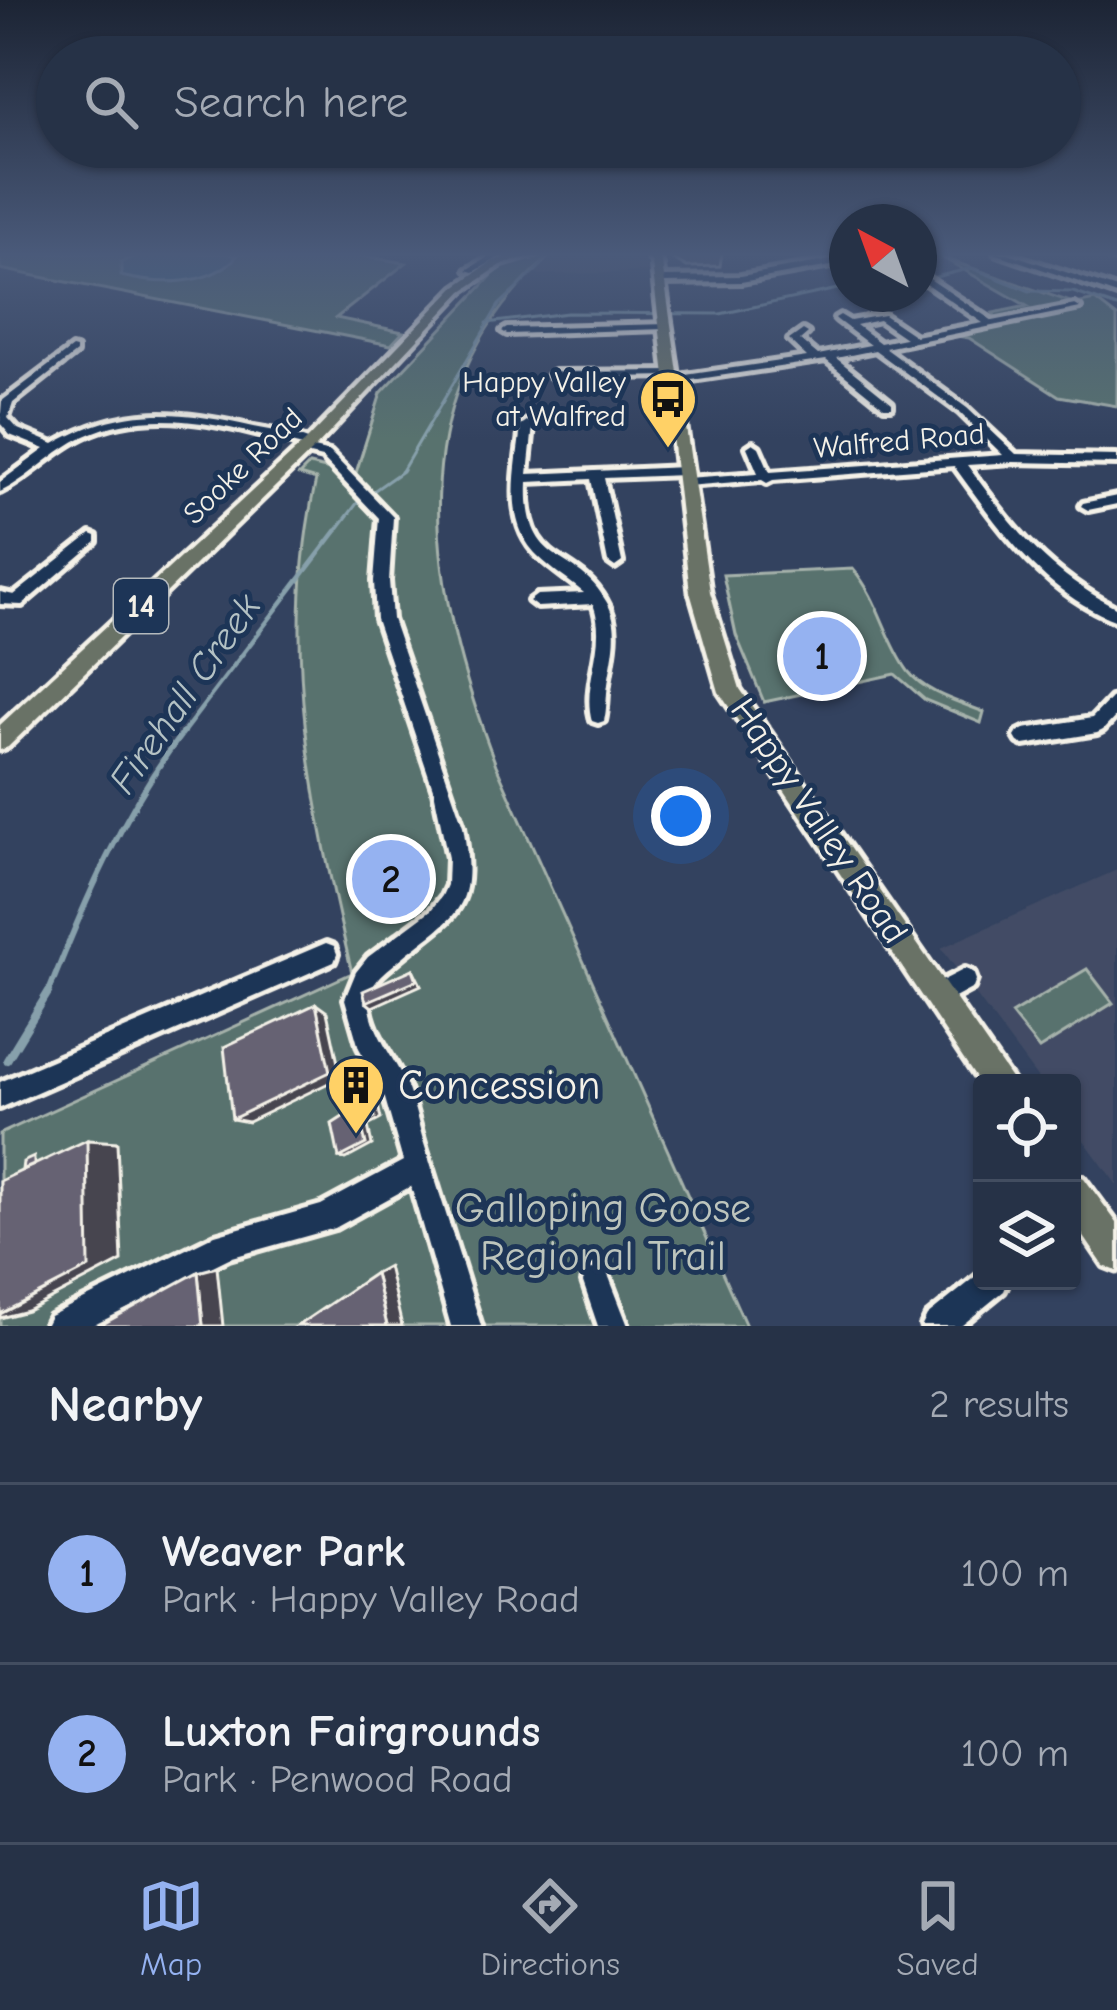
<!DOCTYPE html>
<meta charset="utf-8">
<style>
body{margin:0;font-family:"Comic Neue",sans-serif;background:#2e3a4e;color:#f1f3f6}
.controls{position:absolute;right:36px;bottom:36px;display:grid;overflow:hidden;border-radius:12px;box-shadow:0 3px 9px #0004}
.controls button{width:108px;height:108px;display:grid;place-items:center;padding:0;border:0;border-bottom:3px solid #424d60;background:#263247;color:#f1f3f6;font:60px sans-serif}
.compass{position:absolute;left:829px;top:204px;width:108px;height:108px;border-radius:50%;background:#263247;box-shadow:0 3px 9px #0004;rotate:319deg}
.you{position:absolute;left:681px;top:816px;width:42px;height:42px;margin:-30px;border:9px solid #fff;border-radius:50%;background:#1a73e8;box-shadow:0 0 0 18px #1a73e833}
.badge{display:grid;place-items:center;width:78px;height:78px;border-radius:50%;background:#95b2f1;color:#111;font-size:39px;font-weight:700}
.pin{position:absolute;translate:-50% -50%;border:6px solid #fff;box-shadow:0 3px 12px #0006}
.list{margin:0;padding:0;list-style:none}
h2{display:flex;justify-content:space-between;align-items:center;height:156px;margin:0;padding:0 48px;font-size:51px}
h2 small{font-size:39px;font-weight:400;color:#a4aab4}
.list li{display:grid;grid-template-columns:78px 1fr auto;gap:36px;align-items:center;box-sizing:border-box;height:180px;padding:0 48px;border-top:3px solid #424d60}
.list b{display:block;font-size:45px;white-space:nowrap}
.list p{margin:0;font-size:39px;white-space:nowrap;color:#a4aab4}
.list em{font-size:39px;font-style:normal;color:#a4aab4}
.icon{flex:none;width:66px;height:66px;fill:none;stroke:currentColor;stroke-width:2;stroke-linecap:round;stroke-linejoin:round}
.map{position:relative;flex:none;width:1117px;height:1326px;overflow:hidden}
.search{position:absolute;background:#263247;box-shadow:0 3px 9px #0004;left:36px;right:36px;top:36px;height:132px;display:flex;align-items:center;gap:30px;box-sizing:border-box;padding:0 42px;border-radius:66px;color:#a4aab4;font-size:45px}
.sheet{height:516px;background:#263247}
nav{display:flex;justify-content:space-around;align-items:center;box-sizing:border-box;height:168px;border-top:3px solid #424d60;background:#263247;font-size:33px;color:#a4aab4}
nav a{display:grid;justify-items:center;gap:6px}
nav .on{color:#95b2f1}
.map>svg:first-child{display:block}
.built{fill:#424c65}
.green{fill:#58726e;stroke:#a6b2ab;stroke-width:3}
.water{fill:#3e6a82;stroke:#87a0ab;stroke-width:3}
.lines{fill:none;stroke-linecap:round;stroke-linejoin:round}
.stream-far3{stroke:#87a0ab;stroke-width:3}
.stream-far2{stroke:#87a0ab;stroke-width:4.5}
.stream-far1{stroke:#87a0ab;stroke-width:6}
.stream{stroke:#87a0ab;stroke-width:8}
.minor-casing{stroke:#f4f1e8;stroke-width:10}
.major-casing{stroke:#f4f1e8;stroke-width:9}
.minor{fill:#1d3557;fill-rule:evenodd}
.major{fill:#697266;fill-rule:evenodd}
.wall{fill:#585463;stroke:#f4f1e8;stroke-width:3}
.shaded-wall{fill:#474550;stroke:#f4f1e8;stroke-width:3}
.building{fill:#666273;stroke:#f4f1e8;stroke-width:3}
.labels{text-anchor:middle;dominant-baseline:central;stroke-width:10;stroke-linejoin:round;paint-order:stroke}
.far-poi-label{font-size:30px;fill:#f4f1e8;stroke:#1d3557;text-anchor:end}
.far-street-label{font-size:30px;fill:#f4f1e8;stroke:#1d3557}
.shield{fill:#1d3557;stroke:#b4b9bc;stroke-width:3}
.shield-label{font-size:33px;font-weight:bold;fill:#f4f1e8}
.street-label{font-size:36px;fill:#f4f1e8;stroke:#1d3557}
.water-label{font-size:39px;font-style:italic;fill:#b4c2c4;stroke:#1d3557}
.near-poi-label{font-size:42px;fill:#f4f1e8;stroke:#1d3557;text-anchor:start}
.near-park-label{font-size:42px;fill:#bdc5bd;stroke:#1d3557}
</style>
<div class="map">
<svg width="1117" height="1326" viewBox="0 0 1117 1326">
<rect width="100%" height="100%" fill="#33425f"/>
<filter id="ink" filterUnits="userSpaceOnUse"><feTurbulence type="fractalNoise" baseFrequency=".00833" numOctaves="2"/><feDisplacementMap in="SourceGraphic" scale="24" xChannelSelector="R" yChannelSelector="G"/><feConvolveMatrix kernelMatrix="1 2 1 2 8 2 1 2 1" color-interpolation-filters="sRGB"/></filter>
<g filter="url(#ink)">
<g class="built">
<polygon points="613,253 643,256 648,272 529,275 550,256"/>
<polygon points="1117,870 1117,1185 1072,1124 1072,1083 1041,1083 941,948"/>
</g>
<g class="green">
<polygon points="0,253 345,253 406,263 336,318 403,332 391,345 0,269"/>
<path d="M550,256C392,394 429,590 496,765L746,1326H0V1134L352,973C314,810 278,647 316,480L299,475L309,465L355,476L381,393L503,264Z"/>
<polygon points="943,258 1076,304 1095,300 1117,317 1117,406 1059,396 969,338 957,336 999,322 993,313 1027,306"/>
<path d="M853,569C879,599 885,639 908,671C925,693 959,702 984,712L981,723L925,700L895,674L764,702L736,635L723,575Z"/>
<polygon points="1087,969 1113,1003 1039,1049 1011,1014"/>
</g>
<path class="water" d="M142,253H225L237,256C210,287 158,285 121,276V262Z"/>
<g class="lines">
<g class="stream-far3">
<polyline points="919,281 972,268 1030,291 1073,292 1117,307"/>
<polyline points="487,323 567,313 720,314 847,287"/>
<polyline points="372,492 402,471 499,305 542,265"/>
<polyline points="334,534 361,498"/>
</g>
<polyline class="stream-far2" points="181,735 336,531"/>
<path class="stream-far1" d="M48,994C84,903 123,811 183,732"/>
<polyline class="stream" points="7,1060 49,991"/>
<g class="minor-casing">
<g id="minor">
<polygon points="495,253 506,253 474,272 467,270"/>
<polygon points="995,253 1008,253 1117,289 1117,295"/>
<polygon points="1103,253 1117,254 1117,260 1104,255"/>
<polygon points="847,257 847,263 741,282 659,283 655,280 659,277 741,276"/>
<path d="M919,272L993,321L1075,305L1080,308L885,348L967,408L1016,454L1117,456V464L1013,462L967,465C1014,528 1045,571 1117,608V621C1042,592 1000,529 954,466L773,480L767,483L762,480L686,486L680,482L686,478L758,473L747,447L753,443L759,447L770,472L1003,455L959,412L875,350L836,358L892,403V407H884L826,360L672,383L667,380L672,377L807,357L789,340L803,330L808,333L800,340L818,355L870,345L837,320L835,318L840,315L850,321L884,315L915,336L983,323L919,279ZM879,320L905,338L880,343L856,325Z"/>
<polygon points="668,324 668,328 665,329 507,334 502,331 507,328"/>
<path d="M72,348L76,349V353L13,403L8,418L18,429L54,444C123,404 180,410 254,427C275,431 299,435 317,444L311,448C237,430 158,402 85,436C54,450 30,478 0,492V482L45,449L10,435L0,423L2,401Z"/>
<polygon points="675,371 676,373 671,376 554,378 549,375 554,372"/>
<path d="M527,421L533,425L528,474L684,467L690,471L684,475L604,478L622,562L615,567L608,562L591,479L528,482C524,570 576,547 606,601C622,627 612,656 608,684C606,697 607,709 604,721L598,723L592,721C581,682 609,644 593,604L537,607L529,601L537,595L584,593C569,580 552,570 538,556C502,521 517,469 521,425Z"/>
<path d="M305,446L330,452L393,517L389,581L392,619L463,826C479,919 452,914 391,967C382,974 371,985 370,996C366,1020 389,1052 400,1072C413,1095 418,1125 426,1150C444,1209 463,1267 481,1326H451L411,1186L335,1228L229,1258L92,1326H45L50,1316L215,1235L321,1205L403,1161L382,1088L359,1048L345,999L356,972L368,957L431,910L442,896L447,885L448,858L434,791L376,619L374,581L379,518L322,458L301,453V447Z"/>
<polygon points="1117,496 1117,504 1088,510 1081,506 1083,503"/>
<polygon points="91,534 96,536 96,542 22,605 0,604 0,592 14,595"/>
<polygon points="1117,696 1117,715 1103,730 1097,733 1024,745 1018,742 1015,737 1018,732 1024,729 1092,718 1111,698"/>
<polygon points="326,943 334,946 337,954 334,962 0,1108 0,1082"/>
<polygon points="965,969 973,972 976,980 973,988 938,1007 930,1003 926,995 930,987"/>
<polygon points="597,1268 607,1272 628,1326 598,1326 583,1282 587,1272"/>
<polygon points="982,1272 982,1281 1008,1281 1004,1291 961,1326 922,1326 927,1316"/>
</g>
</g>
<g class="major-casing">
<g id="major">
<polygon points="522,253 541,253 501,265 463,291 316,447 8,747 0,750 0,725 306,441 455,287 493,261"/>
<polygon points="645,253 656,253 662,263 710,592 740,689 1014,1083 982,1083 982,1087 719,692 690,592 652,263"/>
<polygon points="1072,1173 1084,1178 1117,1223 1117,1271 1104,1266 1072,1219"/>
</g>
</g>
<use href="#minor" class="minor"/>
<use href="#major" class="major"/>
</g>
<polygon class="wall" points="671,253 722,253 720,266 687,267 670,257"/>
<g class="shaded-wall">
<polygon points="413,969 421,985 372,1007 366,1002"/>
<polygon points="316,1004 327,1012 341,1077 248,1122 232,1119"/>
<polygon points="371,1099 377,1101 381,1119 368,1126 372,1145 346,1159 339,1158"/>
<polygon points="87,1140 117,1142 122,1261 27,1311 0,1318 0,1314"/>
<polygon points="388,1266 402,1326 387,1326 375,1273"/>
<polygon points="217,1267 223,1326 203,1326 198,1272"/>
</g>
<g class="building">
<polygon points="413,969 417,980 366,1002 363,991"/>
<polygon points="316,1004 330,1072 232,1119 224,1047"/>
<polygon points="371,1099 375,1117 361,1124 366,1144 339,1158 332,1124"/>
<polygon points="87,1140 89,1268 0,1314 0,1181"/>
<polygon points="34,1157 34,1165 22,1170 23,1162"/>
<polygon points="198,1272 203,1326 101,1326 101,1325"/>
<polygon points="375,1273 387,1326 297,1326"/>
</g>
</g>
<linearGradient id="sky" x2="0" y2="1"><stop stop-color="#1c2434"/><stop offset="0.58" stop-color="#4a5a7a"/><stop offset="1" stop-color="#4a5a7a" stop-opacity="0"/></linearGradient>
<rect width="1117" height="439" fill="url(#sky)"/>
<defs>
<g id="bus-pin" transform="scale(3)"><path d="M0 17L-7.5 6A9.5 9.5 0 1 1 7.5 6Z" fill="#ffd166" stroke="#1d3557"/><path d="M-5-6H5V4H4V6H2V4H-2V6H-4V4H-5ZM-3.5-4V0h7V-4ZM-3.5 1.2v1.5H-2V1.2ZM2 1.2v1.5H3.5V1.2Z" fill="#111"/></g>
<g id="building-pin" transform="scale(3)"><path d="M0 17L-7.5 6A9.5 9.5 0 1 1 7.5 6Z" fill="#ffd166" stroke="#1d3557"/><path d="M-4-6H4V6H1V3H-1V6H-4ZM-2.5-4.3h1.7v1.8h-1.7ZM.8-4.3h1.7v1.8H.8ZM-2.5-1h1.7V.8h-1.7ZM.8-1h1.7V.8H.8Z" fill="#111"/></g>
</defs>
<g fill-rule="evenodd">
<use href="#bus-pin" x="668" y="399"/>
<use href="#building-pin" x="356" y="1085"/>
</g>
<g class="labels">
<g class="far-poi-label">
<text x="626" y="382">Happy Valley<tspan x="626" dy="34">at Walfred</tspan></text>
</g>
<g class="far-street-label">
<text transform="translate(899 441) rotate(-5)">Walfred Road</text>
<text transform="translate(243 466) rotate(-44)">Sooke Road</text>
</g>
<rect class="shield" x="114" y="579" width="54" height="54" rx="9"/>
<g class="shield-label">
<text x="141" y="606">14</text>
</g>
<g class="street-label">
<text transform="translate(819 821) rotate(56)">Happy Valley Road</text>
</g>
<g class="water-label">
<text transform="translate(185 694) rotate(-55)">Firehall Creek</text>
</g>
<g class="near-poi-label">
<text x="398" y="1085">Concession</text>
</g>
<g class="near-park-label">
<text x="603" y="1208">Galloping Goose<tspan x="603" dy="48">Regional Trail</tspan></text>
</g>
</g>
</svg>
<div class="controls">
<button><svg class="icon" aria-label="locate" viewBox="0 0 24 24"><circle cx="12" cy="12" r="6"/><path d="M12 2v4M12 18v4M2 12h4M18 12h4"/></svg></button>
<button><svg class="icon" aria-label="layers" viewBox="0 0 24 24"><path d="M12 4l9 5-9 5-9-5zM3 14l9 5 9-5"/></svg></button>
</div>
<svg class="compass" viewBox="-18 -18 36 36"><path d="M0-13l5 13h-10z" fill="#e53935"/><path d="M0 13l5-13h-10z" fill="#a4aab4"/></svg>
<div class="you"></div>
<div class="pin badge" style="left:822px;top:656px">1</div>
<div class="pin badge" style="left:391px;top:879px">2</div>
<div class="search"><svg class="icon" aria-label="search" viewBox="0 0 24 24"><circle cx="10" cy="10" r="6"/><path d="M15 15l6 6"/></svg>Search here</div>
</div>
<section class="sheet">
<h2>Nearby<small>2 results</small></h2>
<ul class="list">
<li><span class="badge">1</span><div><b>Weaver Park</b><p>Park · Happy Valley Road</p></div><em>100 m</em></li>
<li><span class="badge">2</span><div><b>Luxton Fairgrounds</b><p>Park · Penwood Road</p></div><em>100 m</em></li>
</ul>
</section>
<nav>
<a class="on"><svg class="icon" aria-label="map" viewBox="0 0 24 24"><path d="M3 6l6-2 6 2 6-2v14l-6 2-6-2-6 2zM9 4v14M15 6v14"/></svg>Map</a>
<a><svg class="icon" aria-label="directions" viewBox="0 0 24 24"><path d="M12 3l9 9-9 9-9-9zM9 14v-3h6M13 9l2 2-2 2"/></svg>Directions</a>
<a><svg class="icon" aria-label="saved" viewBox="0 0 24 24"><path d="M7 4h10v16l-5-4-5 4z"/></svg>Saved</a>
</nav>
